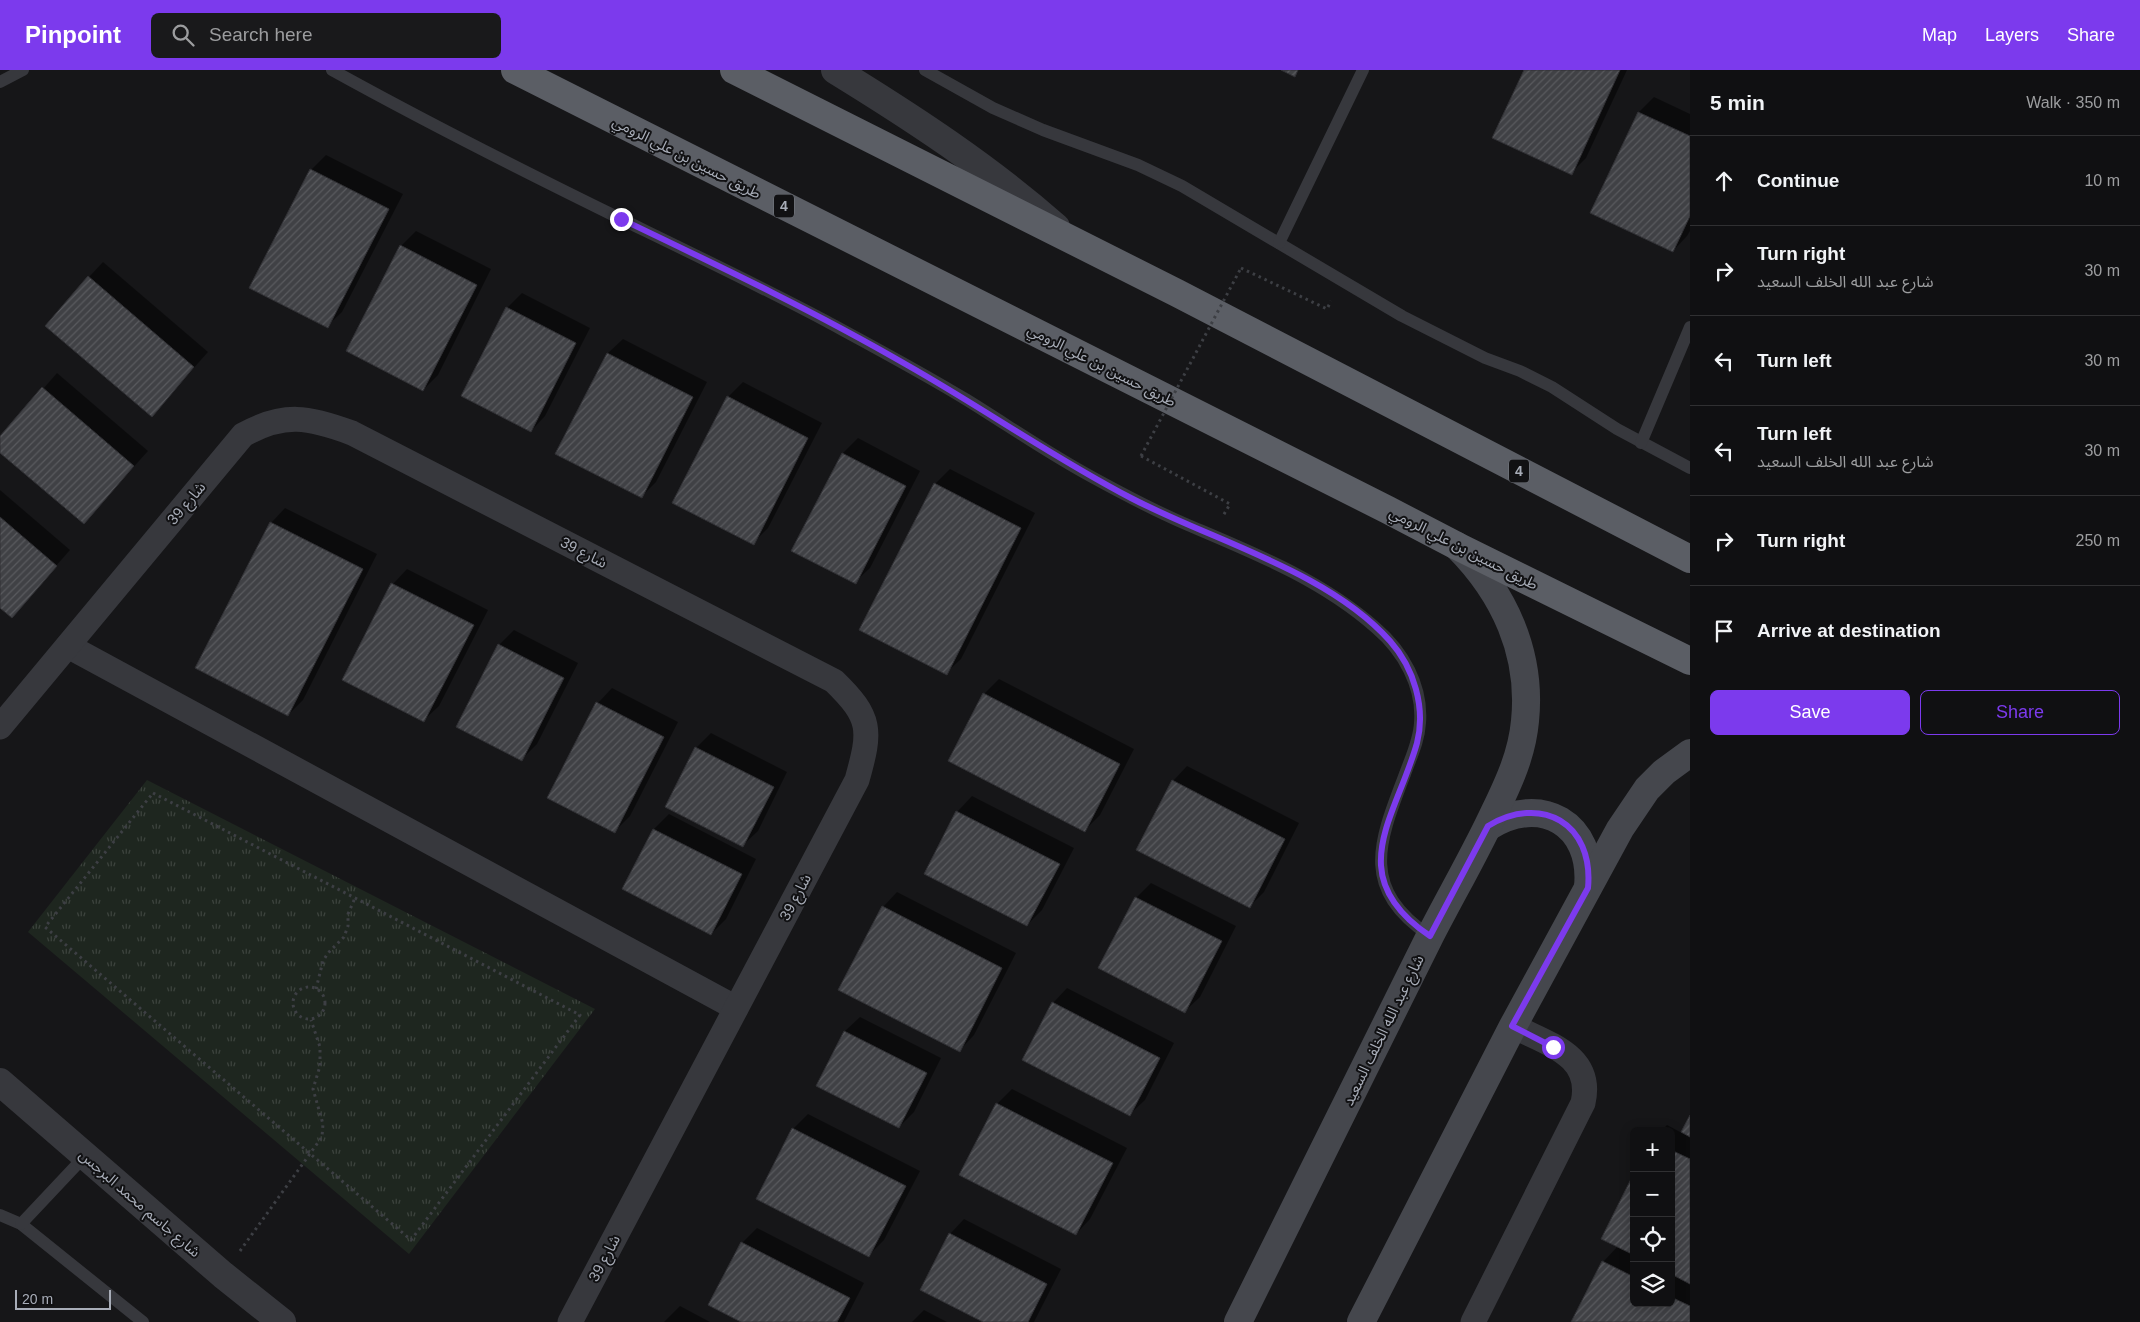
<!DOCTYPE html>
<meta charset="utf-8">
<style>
body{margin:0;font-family:Arial,"Noto Sans Arabic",sans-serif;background:#19191b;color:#f1f3f6}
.controls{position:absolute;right:15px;bottom:15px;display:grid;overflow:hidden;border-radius:8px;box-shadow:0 2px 12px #0003}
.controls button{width:45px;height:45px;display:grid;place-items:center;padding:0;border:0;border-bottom:1px solid #303032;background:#101012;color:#f1f3f6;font:25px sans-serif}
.scale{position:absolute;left:15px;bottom:12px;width:96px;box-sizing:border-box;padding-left:5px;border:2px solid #a8adb8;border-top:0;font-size:14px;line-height:18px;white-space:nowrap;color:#a8adb8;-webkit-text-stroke:4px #111113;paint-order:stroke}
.stop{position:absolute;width:15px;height:15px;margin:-11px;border:4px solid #7c3aed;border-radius:50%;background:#fff}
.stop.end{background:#7c3aed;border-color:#fff;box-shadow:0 1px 5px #0008}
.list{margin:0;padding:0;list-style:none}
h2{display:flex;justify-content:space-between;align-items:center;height:65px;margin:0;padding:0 20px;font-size:21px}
h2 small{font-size:16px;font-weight:400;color:#9c9d9f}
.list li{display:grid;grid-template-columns:32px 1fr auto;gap:15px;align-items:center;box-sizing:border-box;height:90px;padding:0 20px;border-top:1px solid #303032}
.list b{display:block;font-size:19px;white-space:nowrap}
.list p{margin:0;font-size:16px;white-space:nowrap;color:#9c9d9f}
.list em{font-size:16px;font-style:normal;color:#9c9d9f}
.actions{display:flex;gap:10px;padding:15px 20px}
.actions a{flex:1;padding:11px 0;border:1px solid #7c3aed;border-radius:8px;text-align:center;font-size:18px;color:#7c3aed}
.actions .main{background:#7c3aed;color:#fff}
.icon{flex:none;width:28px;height:28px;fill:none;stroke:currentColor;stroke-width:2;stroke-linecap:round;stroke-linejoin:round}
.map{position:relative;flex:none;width:1690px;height:1252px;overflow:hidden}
header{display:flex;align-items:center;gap:30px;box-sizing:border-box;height:70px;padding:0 25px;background:#7c3aed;color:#fff}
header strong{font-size:24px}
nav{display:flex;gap:28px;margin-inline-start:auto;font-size:18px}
.search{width:350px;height:45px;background:#19191b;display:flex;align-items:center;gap:12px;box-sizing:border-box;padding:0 18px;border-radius:8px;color:#9c9d9f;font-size:19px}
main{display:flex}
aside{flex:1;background:#101012}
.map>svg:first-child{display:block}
.park{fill:url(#park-tufts)}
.shadow{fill:#0007}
.building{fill:url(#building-hatch);stroke:#303034}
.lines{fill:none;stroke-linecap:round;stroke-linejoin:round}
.path{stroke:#3d3f44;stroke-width:3;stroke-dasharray:2.5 4;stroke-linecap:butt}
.service{stroke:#37383d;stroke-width:12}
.minor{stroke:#37383d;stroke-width:25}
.tertiary{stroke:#37383d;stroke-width:28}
.secondary{stroke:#45474d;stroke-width:28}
.trunk{stroke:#5b5e65;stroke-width:28}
.path-bridge{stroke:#3d3f44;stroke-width:3;stroke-dasharray:2.5 4;stroke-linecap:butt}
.route{stroke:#7c3aed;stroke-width:6}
.labels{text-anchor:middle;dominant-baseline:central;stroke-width:4;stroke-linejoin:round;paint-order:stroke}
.shield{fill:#111113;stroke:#7b7e86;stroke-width:1}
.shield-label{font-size:14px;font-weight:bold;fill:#a8adb8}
.street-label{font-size:15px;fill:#a8adb8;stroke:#111113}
</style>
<header>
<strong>Pinpoint</strong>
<div class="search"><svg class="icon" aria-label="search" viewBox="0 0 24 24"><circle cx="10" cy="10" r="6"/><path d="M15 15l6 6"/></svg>Search here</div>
<nav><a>Map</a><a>Layers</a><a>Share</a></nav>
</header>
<main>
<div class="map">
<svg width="1690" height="1252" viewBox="0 0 1690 1252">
<defs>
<pattern id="park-tufts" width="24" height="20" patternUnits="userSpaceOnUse" patternTransform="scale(1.25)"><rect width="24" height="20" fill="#1e261f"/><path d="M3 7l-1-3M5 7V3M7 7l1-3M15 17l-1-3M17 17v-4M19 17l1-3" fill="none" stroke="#3c433d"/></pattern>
<pattern id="building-hatch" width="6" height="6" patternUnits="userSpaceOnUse" patternTransform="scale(1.25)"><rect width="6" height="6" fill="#404145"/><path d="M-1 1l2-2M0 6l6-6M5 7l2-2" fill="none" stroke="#595a5e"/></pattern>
</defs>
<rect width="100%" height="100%" fill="#161618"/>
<polygon class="park" points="147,710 595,939 409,1184 28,862"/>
<g class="shadow">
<polygon points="1525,0 1627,0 1586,88 1571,103"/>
<polygon points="1654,27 1690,44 1690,161 1687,166 1673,181 1592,143 1639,42"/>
<polygon points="326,85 403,124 342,242 327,256 311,100"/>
<polygon points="416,161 491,199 438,305 423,320 401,176"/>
<polygon points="103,192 208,282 152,345 89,207"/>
<polygon points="522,223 590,258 545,346 531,361 507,238"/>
<polygon points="623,269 707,312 656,412 641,427 557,383 608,283"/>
<polygon points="57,303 148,381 84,452 0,381 0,368"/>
<polygon points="743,312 822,353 768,458 753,473 728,327"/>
<polygon points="858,368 920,401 870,498 855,512 793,480 843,383"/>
<polygon points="950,399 1035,443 961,589 946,603 935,414"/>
<polygon points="0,420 70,480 12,546 0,537"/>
<polygon points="285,438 377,484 303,630 288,645 271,453"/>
<polygon points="407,499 488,540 439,636 424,650 344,609 393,514"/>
<polygon points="514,560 578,593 537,674 522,689 499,575"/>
<polygon points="999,609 1134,679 1100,745 1085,760 984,624"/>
<polygon points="612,618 678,652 630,746 615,761 549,727 598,633"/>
<polygon points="711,663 787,702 758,761 743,775 696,678"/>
<polygon points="1187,696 1299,753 1264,822 1249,837 1173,711"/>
<polygon points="972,726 1074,778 1042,840 1027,855 926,803 958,741"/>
<polygon points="669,744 756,789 726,849 711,864 623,819 654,759"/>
<polygon points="1151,813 1236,856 1200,927 1185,941 1136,828"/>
<polygon points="897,822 1016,883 974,965 960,980 883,837"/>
<polygon points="1067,918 1174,973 1145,1030 1130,1044 1053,933"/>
<polygon points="860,947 941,988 914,1042 899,1057 818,1015 845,961"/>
<polygon points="1012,1019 1127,1078 1090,1149 1076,1164 997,1034"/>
<polygon points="808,1044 920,1101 884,1170 869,1185 793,1059"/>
<polygon points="1690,1048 1690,1252 1572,1252 1603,1192 1618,1176 1634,1106 1634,1233 1671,1233 1671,1061 1661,1061 1667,1055 1682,1063"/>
<polygon points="964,1149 1061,1199 1034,1252 985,1252 950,1164"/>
<polygon points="757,1158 864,1213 844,1252 744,1252 742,1173"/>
<polygon points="680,1236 710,1252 664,1252"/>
<polygon points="924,1240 947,1252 912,1252"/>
</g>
<g class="building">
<polygon points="1281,0 1298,0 1295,7"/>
<polygon points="1524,0 1620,0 1572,105 1492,68"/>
<polygon points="1638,42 1690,66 1690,146 1673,182 1590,143"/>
<polygon points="310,99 389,139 328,258 249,218"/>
<polygon points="400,175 477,215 423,321 346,281"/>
<polygon points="88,206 194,297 152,347 45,256"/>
<polygon points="506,237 576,273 531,362 461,326"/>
<polygon points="607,283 693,327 642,428 555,384"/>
<polygon points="42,317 134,396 84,454 0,383 0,366"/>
<polygon points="727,326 808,368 754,475 672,433"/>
<polygon points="842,383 906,416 856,514 791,481"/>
<polygon points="934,413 1021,458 947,605 859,560"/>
<polygon points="0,447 57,496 12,548 0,538"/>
<polygon points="270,452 363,499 288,646 195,598"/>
<polygon points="391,513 474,555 424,652 342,610"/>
<polygon points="498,574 564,608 522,691 456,657"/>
<polygon points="983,623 1120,694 1085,762 948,691"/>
<polygon points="596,632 664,667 615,763 547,728"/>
<polygon points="695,677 774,717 743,777 665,737"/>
<polygon points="1172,710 1285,769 1250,838 1136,780"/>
<polygon points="956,741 1060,794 1027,856 924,804"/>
<polygon points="653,759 742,804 711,865 622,819"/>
<polygon points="1135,827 1222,871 1185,943 1098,898"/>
<polygon points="882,836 1002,898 960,982 838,920"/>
<polygon points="1052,932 1160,988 1130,1046 1022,990"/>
<polygon points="844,961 927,1003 899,1058 816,1016"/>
<polygon points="996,1033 1113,1093 1076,1165 959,1105"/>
<polygon points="1690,1045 1690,1067 1681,1062"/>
<polygon points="792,1058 906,1116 869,1187 756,1129"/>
<polygon points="1671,1080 1690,1089 1690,1214 1671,1204"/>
<polygon points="1634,1103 1634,1185 1601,1169"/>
<polygon points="949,1163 1047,1214 1028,1252 983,1252 920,1220"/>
<polygon points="741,1172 850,1228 837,1252 741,1252 708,1235"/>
<polygon points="1602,1191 1634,1207 1634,1233 1671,1233 1671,1227 1690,1236 1690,1252 1571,1252"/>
</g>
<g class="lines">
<g class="path">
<polyline points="1241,198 1327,239 1331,231"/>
<polyline points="1141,386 1230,434 1223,446"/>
<polygon points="153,723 580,945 411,1170 45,857"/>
<circle cx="309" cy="933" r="16"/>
<polyline points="316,919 323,891 328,883 344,867 348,856 348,844 355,828"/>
<polyline points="240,1181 322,1067 323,1054 313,1019 320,996 320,977 311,950"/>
</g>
<g class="service">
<path d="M332,0C426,52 523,101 619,148C689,182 758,215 826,251C874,277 921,302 967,330C1009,356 1049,384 1092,407C1123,424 1155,441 1188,455C1254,483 1322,510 1376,558C1403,581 1423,616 1420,653C1419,671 1411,687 1405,704C1379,772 1359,818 1430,866"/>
<polyline points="925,0 993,38 1043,60 1138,95 1182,116 1402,246 1485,288 1520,301 1552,317 1617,359 1690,398"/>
<polyline points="0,12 23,0"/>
<polyline points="1279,173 1363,0"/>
<polyline points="1641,373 1690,257"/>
<polyline points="0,1145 21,1154 143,1252"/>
<polyline points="21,1154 85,1086"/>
</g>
<g class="minor">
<polyline points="68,576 736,938"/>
<path d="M0,657L243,365C284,342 309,347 352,363L834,611C872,648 871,660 857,710L570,1252"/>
<path d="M1473,1252L1583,1033C1594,985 1547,974 1513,956"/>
</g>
<g class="tertiary">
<path d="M835,0C913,48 988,97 1056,157"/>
<polyline points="0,1012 223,1205 282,1252"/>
</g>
<g class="secondary">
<path d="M1488,757C1541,723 1594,754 1588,817"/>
<path d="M1238,1252C1301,1124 1365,996 1429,868C1451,825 1475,784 1495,741C1509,712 1522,684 1525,651C1532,583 1504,523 1457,476"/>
<polyline points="1361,1252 1513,956 1620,759 1647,719 1664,702 1690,683"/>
</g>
<g class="trunk">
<polyline points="515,0 1388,440 1457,476 1690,591"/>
<polyline points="734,0 1177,223 1690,489"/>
</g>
<polyline class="path-bridge" points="1141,386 1241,198"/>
</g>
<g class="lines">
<path class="route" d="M621,149C717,195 814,241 907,295C983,338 1054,388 1131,428C1213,471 1328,501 1390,571C1414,598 1426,638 1417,673C1396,748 1341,806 1430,866L1488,756C1541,724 1594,753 1588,818L1512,956L1553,977"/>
</g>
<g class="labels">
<g class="shield">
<rect x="774" y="124.5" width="20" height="23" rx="4"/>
<rect x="1509" y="389.5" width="20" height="23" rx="4"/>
</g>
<g class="shield-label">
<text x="784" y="136">4</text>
<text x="1519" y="401">4</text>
</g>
<g class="street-label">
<text transform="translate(687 87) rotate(27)">طريق حسين بن علي الرومي</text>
<text transform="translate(1102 295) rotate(27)">طريق حسين بن علي الرومي</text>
<text transform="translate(186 433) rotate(-50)">شارع 39</text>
<text transform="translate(1464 478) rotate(27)">طريق حسين بن علي الرومي</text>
<text transform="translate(584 482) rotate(27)">شارع 39</text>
<text transform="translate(795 827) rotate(-62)">شارع 39</text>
<text transform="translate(1383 960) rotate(-64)">شارع عبد الله الخلف السعيد</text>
<text transform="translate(140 1133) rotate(41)">شارع جاسم محمد البرجس</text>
<text transform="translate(604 1188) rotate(-62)">شارع 39</text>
</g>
</g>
</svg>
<div class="controls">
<button>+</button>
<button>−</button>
<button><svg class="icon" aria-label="locate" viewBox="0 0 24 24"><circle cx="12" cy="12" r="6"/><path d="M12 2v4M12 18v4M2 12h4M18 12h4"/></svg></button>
<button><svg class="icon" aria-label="layers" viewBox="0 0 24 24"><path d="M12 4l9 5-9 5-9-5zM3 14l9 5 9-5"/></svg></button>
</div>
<div class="scale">20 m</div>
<div class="stop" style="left:1553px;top:977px"></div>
<div class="stop end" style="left:621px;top:149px"></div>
</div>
<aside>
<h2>5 min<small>Walk · 350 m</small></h2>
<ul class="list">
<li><svg class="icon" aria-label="ahead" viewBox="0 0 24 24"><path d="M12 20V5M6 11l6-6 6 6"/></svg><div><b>Continue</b></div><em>10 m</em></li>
<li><svg class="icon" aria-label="right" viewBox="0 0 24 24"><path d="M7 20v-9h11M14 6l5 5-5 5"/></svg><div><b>Turn right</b><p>شارع عبد الله الخلف السعيد</p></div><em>30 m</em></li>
<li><svg class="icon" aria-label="left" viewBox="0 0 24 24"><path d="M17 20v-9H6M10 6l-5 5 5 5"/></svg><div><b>Turn left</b></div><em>30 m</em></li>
<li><svg class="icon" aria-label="left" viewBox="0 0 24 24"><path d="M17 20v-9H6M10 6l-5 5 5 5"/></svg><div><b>Turn left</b><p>شارع عبد الله الخلف السعيد</p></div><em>30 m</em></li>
<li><svg class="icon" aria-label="right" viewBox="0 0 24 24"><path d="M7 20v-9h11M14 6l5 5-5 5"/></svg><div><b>Turn right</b></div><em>250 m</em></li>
<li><svg class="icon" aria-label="arrive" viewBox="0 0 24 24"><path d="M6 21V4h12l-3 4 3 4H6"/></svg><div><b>Arrive at destination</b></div></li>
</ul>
<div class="actions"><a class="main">Save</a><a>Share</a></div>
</aside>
</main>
